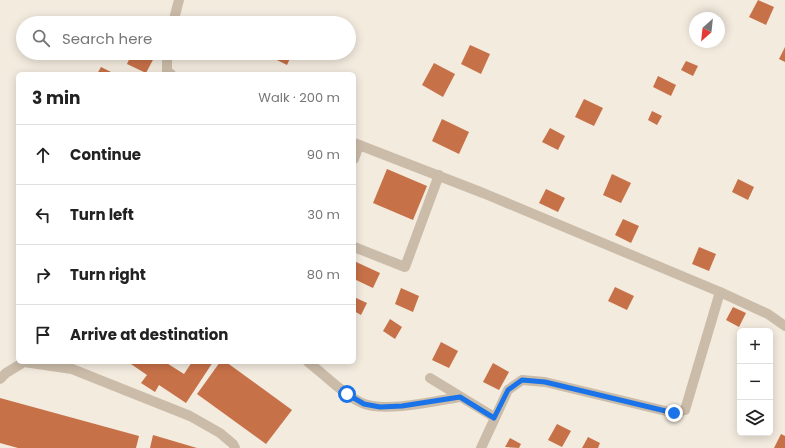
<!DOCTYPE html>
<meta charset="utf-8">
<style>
body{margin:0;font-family:Poppins,sans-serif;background:#f6f6f6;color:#222}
.controls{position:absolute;right:12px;bottom:12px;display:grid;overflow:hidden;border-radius:6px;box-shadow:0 2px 10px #0003}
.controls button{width:36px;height:36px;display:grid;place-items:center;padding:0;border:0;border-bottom:1px solid #e0e0e0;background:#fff;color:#222;font:20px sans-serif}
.compass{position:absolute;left:689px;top:12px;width:36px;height:36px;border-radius:50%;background:#fff;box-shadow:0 2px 10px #0003;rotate:207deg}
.stop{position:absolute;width:12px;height:12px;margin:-9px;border:3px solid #1a73e8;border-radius:50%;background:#fff}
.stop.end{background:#1a73e8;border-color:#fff;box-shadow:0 1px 4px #0008}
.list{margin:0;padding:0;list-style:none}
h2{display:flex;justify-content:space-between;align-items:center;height:52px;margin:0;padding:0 16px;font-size:17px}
h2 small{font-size:13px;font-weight:400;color:#767676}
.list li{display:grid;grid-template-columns:26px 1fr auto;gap:12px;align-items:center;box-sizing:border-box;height:60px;padding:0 16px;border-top:1px solid #e0e0e0}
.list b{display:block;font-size:15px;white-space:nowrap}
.list em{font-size:13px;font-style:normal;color:#767676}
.icon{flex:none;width:22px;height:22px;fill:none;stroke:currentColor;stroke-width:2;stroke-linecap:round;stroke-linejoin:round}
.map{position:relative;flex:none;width:785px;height:448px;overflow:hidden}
.search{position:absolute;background:#fff;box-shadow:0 2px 10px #0003;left:16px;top:16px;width:340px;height:44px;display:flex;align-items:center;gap:10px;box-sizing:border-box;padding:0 14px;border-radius:22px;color:#767676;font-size:15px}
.panel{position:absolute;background:#fff;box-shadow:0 2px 10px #0003;left:16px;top:72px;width:340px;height:292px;border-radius:6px}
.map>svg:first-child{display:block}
.building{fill:#c77148}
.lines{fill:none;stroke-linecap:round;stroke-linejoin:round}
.minor{stroke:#cbbca9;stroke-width:10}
.route{stroke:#1a73e8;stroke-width:5}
</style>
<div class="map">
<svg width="785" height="448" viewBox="0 0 785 448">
<rect width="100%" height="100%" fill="#f3ebde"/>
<g class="building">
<polygon points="758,0 774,7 766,25 749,17"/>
<polygon points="470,45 490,54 481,74 461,64"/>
<polygon points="785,47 785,62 779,59"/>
<polygon points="132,53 148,53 155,56 146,73 127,64"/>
<polygon points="278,53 292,54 287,65 275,59"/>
<polygon points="686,61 698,66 693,76 681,70"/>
<polygon points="434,63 455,74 443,97 422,85"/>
<polygon points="101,67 113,73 113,74 97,74"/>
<polygon points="658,76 676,85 671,96 653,87"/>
<polygon points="584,99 603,108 594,126 575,117"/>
<polygon points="652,111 662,116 657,125 648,120"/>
<polygon points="442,119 469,132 459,154 432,141"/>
<polygon points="550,128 565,136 558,150 542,142"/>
<polygon points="387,169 427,186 413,220 373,203"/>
<polygon points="612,174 631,183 621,203 603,195"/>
<polygon points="738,179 754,187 748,200 732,192"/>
<polygon points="546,189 565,198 558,212 539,203"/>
<polygon points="623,219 639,226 631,243 615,235"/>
<polygon points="699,247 716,254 709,271 692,264"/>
<polygon points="354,261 380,273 373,288 354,279"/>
<polygon points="615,287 634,296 627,310 608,301"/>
<polygon points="401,288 419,296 413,312 395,304"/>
<polygon points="354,297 367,303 361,315 354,311"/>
<polygon points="733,307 746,313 739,327 726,320"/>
<polygon points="390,319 402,327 395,339 383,331"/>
<polygon points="441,342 458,351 449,368 432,360"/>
<polygon points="128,362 165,362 184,374 192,362 213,362 186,403 159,385 155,392 141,383 147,375"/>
<polygon points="220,362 226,362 292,410 266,444 197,394"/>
<polygon points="493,363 509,372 499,390 483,382"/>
<polygon points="0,398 139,436 136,448 18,448 0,443"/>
<polygon points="557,424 571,431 562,447 548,440"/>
<polygon points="781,434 785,436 785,448 774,448"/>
<polygon points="153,435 197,448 150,448"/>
<polygon points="588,437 600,443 598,448 582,448"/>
<polygon points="510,438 521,444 519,448 505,447"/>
</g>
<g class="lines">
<g class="minor">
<polyline points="173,23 179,0"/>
<polyline points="167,53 167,72 171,74"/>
<polyline points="354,143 483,193 720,292 768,314 785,326"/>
<polyline points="354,159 359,145"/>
<polyline points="354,247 405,267 439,175"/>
<path d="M308,362C325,375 344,395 362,403C384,413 436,401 460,397"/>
<polyline points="430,378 494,417"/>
<polyline points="0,379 6,373 24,362 72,369 190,416 220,433 233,444 235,448"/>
<polyline points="481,448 508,390 522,380 545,382 674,413 685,410 720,292"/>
</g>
</g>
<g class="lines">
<polyline class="route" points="347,394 364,404 380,407 402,406 460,397 494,418 508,390 522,380 545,382 674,413"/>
</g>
</svg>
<div class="controls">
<button>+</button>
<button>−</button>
<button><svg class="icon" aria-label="layers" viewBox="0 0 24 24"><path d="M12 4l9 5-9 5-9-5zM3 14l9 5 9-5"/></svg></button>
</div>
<svg class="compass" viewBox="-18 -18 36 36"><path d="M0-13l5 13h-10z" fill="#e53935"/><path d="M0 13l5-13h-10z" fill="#767676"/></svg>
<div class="stop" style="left:347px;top:394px"></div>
<div class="stop end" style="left:674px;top:413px"></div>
<div class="search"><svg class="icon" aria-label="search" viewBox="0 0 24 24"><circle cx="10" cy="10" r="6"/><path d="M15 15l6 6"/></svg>Search here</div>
<section class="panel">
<h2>3 min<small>Walk · 200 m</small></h2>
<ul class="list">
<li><svg class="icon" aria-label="ahead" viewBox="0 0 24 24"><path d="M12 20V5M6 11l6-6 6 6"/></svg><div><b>Continue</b></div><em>90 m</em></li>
<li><svg class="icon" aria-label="left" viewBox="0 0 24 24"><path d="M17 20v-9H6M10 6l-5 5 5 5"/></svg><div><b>Turn left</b></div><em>30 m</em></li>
<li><svg class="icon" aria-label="right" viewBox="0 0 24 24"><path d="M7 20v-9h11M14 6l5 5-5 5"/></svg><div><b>Turn right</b></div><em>80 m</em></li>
<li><svg class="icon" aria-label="arrive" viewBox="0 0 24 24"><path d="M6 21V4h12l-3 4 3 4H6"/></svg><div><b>Arrive at destination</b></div></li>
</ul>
</section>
</div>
